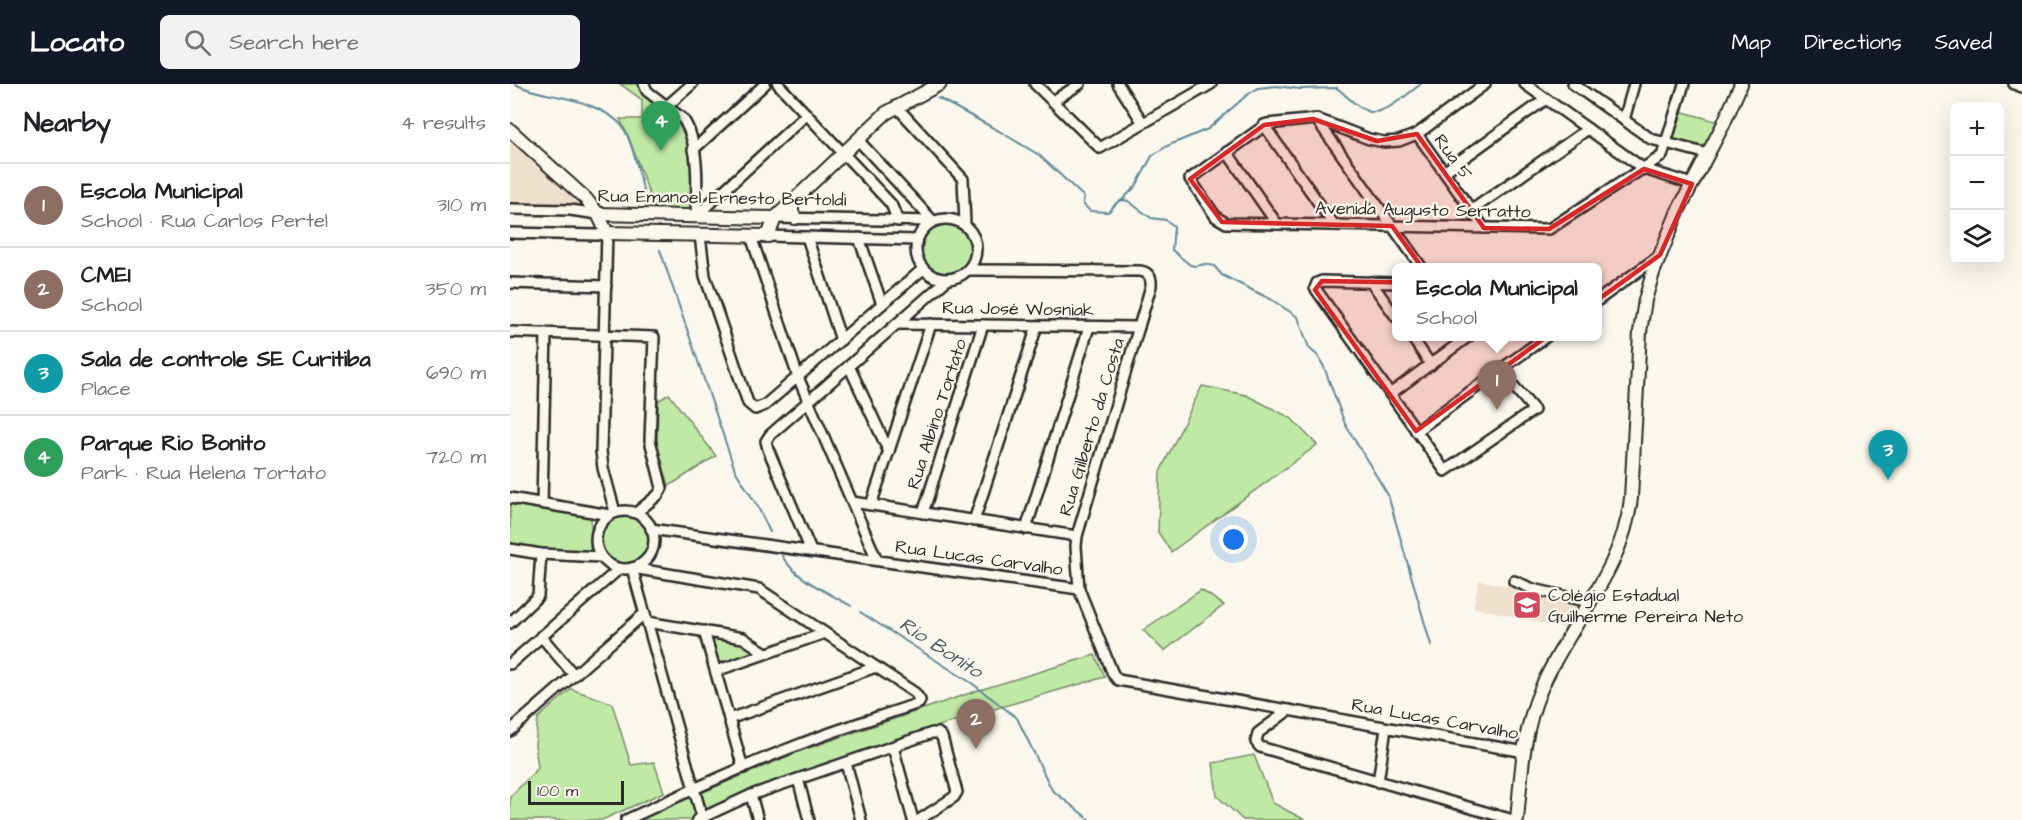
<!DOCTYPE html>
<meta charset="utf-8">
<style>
body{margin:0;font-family:"Architects Daughter",sans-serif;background:#f2f2f2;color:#202124}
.controls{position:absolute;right:18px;top:18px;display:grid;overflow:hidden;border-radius:9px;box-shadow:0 6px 24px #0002}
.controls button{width:54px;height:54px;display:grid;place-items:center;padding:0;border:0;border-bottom:2px solid #e0e0e0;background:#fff;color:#202124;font:30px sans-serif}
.scale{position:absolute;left:18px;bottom:15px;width:96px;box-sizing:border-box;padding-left:6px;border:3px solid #2b2b2b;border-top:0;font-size:16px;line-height:21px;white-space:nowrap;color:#2b2b2b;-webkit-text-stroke:4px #fbf7ec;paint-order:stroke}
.you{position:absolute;left:724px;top:456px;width:21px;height:21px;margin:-15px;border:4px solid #fff;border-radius:50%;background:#1a73e8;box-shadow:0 0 0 9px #1a73e833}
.badge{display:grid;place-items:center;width:39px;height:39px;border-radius:50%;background:#111827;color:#fff;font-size:20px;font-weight:700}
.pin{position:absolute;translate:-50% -50px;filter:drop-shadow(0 2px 3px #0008)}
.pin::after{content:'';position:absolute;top:32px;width:21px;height:18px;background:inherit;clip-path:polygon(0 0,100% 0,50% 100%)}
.popup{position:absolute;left:882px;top:179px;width:210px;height:78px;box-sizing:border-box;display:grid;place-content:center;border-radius:9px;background:#fff;filter:drop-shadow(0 2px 4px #0005);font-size:20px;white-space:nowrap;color:#757577}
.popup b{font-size:22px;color:#202124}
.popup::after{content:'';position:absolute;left:50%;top:100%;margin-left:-12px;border:12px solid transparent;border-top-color:#fff}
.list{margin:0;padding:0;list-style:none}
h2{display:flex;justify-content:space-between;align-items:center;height:78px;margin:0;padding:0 24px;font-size:26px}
h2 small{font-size:20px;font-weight:400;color:#757577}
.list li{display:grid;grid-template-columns:39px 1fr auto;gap:18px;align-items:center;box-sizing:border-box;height:84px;padding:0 24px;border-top:2px solid #e0e0e0}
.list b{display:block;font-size:22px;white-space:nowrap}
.list p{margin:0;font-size:20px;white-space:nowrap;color:#757577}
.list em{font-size:20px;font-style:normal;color:#757577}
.icon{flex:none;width:33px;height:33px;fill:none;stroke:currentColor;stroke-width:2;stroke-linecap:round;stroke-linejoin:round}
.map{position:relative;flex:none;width:1512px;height:736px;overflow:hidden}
header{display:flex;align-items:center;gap:36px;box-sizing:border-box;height:84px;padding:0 30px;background:#111827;color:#fff}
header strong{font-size:28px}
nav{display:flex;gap:33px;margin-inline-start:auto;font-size:21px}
.search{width:420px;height:54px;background:#f2f2f2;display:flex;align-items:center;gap:15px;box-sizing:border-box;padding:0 21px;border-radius:9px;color:#757577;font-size:22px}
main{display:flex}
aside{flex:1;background:#fff}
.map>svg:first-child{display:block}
.built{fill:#efdfcd}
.green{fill:#bfe9a5;stroke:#758a68;stroke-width:1.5}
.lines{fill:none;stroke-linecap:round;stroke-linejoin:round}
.stream{stroke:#5e8a98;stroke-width:2}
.minor-casing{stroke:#2b2b2b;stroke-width:14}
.major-casing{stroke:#2b2b2b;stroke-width:16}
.minor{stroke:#fbf7ec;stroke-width:9}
.major{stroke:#fbf7ec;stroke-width:12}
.marked{fill:#d62828;fill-opacity:0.2;stroke:#d62828;stroke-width:4.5;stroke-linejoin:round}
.labels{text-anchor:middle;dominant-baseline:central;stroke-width:4.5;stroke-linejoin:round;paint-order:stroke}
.street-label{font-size:18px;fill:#2b2b2b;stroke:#fbf7ec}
.poi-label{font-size:18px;fill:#2b2b2b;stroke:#fbf7ec;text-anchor:start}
.water-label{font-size:20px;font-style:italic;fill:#445b62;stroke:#fbf7ec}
</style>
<header>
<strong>Locato</strong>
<div class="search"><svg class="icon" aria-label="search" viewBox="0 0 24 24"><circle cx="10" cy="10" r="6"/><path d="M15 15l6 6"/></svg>Search here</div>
<nav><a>Map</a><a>Directions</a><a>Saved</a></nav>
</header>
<main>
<aside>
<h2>Nearby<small>4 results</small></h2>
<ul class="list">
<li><span class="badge" style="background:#8d6e63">1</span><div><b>Escola Municipal</b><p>School · Rua Carlos Pertel</p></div><em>310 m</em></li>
<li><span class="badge" style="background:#8d6e63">2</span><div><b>CMEI</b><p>School</p></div><em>350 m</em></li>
<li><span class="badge" style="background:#0f9aa8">3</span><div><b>Sala de controle SE Curitiba</b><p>Place</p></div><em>690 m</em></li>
<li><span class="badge" style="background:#2e9e5b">4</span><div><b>Parque Rio Bonito</b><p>Park · Rua Helena Tortato</p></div><em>720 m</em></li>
</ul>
</aside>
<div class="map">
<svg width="1512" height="736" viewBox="0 0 1512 736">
<rect width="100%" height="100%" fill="#fbf7ec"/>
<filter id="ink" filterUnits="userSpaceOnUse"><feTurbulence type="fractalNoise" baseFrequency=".0167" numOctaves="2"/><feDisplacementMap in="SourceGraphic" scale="12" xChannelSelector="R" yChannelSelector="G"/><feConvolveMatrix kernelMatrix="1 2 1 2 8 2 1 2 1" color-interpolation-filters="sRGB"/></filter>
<g filter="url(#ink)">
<g class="built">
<polygon points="0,56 66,116 66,119 0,119"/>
<polygon points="969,496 1072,519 1058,545 963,523"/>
</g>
<g class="green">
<polygon points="110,0 131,0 172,40 182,80 180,126 145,126 119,54 110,35 132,35 132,16"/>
<polygon points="1170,27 1209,38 1196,65 1162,57"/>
<circle cx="437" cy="165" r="27"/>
<polygon points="692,302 736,311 781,334 807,361 661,468 648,448 650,388"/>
<polygon points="159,310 206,372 159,402 147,362 148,317"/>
<polygon points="0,420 81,434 81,470 33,467 0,462"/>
<circle cx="115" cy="456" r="24"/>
<polygon points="691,506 714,521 654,567 633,546"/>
<polygon points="200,553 231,558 247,568 209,581"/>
<path d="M585,571L595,593C460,631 325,671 197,727L191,709L293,666L466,607Z"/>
<polygon points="61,605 102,619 121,681 144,678 154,708 92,736 0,736 0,713 28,684 25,661 28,634"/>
<polygon points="744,671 763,719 795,736 733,736 707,712 703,679"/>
<polygon points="180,713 186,734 181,736 128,736"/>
</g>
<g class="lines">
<g class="stream">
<path d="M5,0C22,9 40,10 59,15C74,18 102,29 112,42C123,57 132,102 137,122"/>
<path d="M428,14L489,47L529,71L574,113L573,120L580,127L598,128C605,122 607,114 618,117L641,134L656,136L664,142L662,166L680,181L685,182L695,180L704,182L712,191L762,216L788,233L799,264L808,272L814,283L835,340L878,411L921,561"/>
<path d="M613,115L626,102L642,72L657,62L698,45L737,11L748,4L766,2L790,5L827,4C836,11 846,23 857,27C873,33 900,8 911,0"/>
<polyline points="150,166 225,386 248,423 260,448"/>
<path d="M272,472C286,496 318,508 341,522"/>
<polyline points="350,528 463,600 507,634 542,706 580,736"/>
</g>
<g class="minor-casing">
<g id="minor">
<path d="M134,0L137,7L173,35C190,60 187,103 186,132"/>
<polyline points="268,0 381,120 388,137"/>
<polyline points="525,0 590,64 701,0"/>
<polyline points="608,0 633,39"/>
<polyline points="975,0 907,50 889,57 874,58 859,55 807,35 757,40 680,95 706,133 716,139 1039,145 1152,72 1174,0"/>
<polyline points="1015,0 1134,85 1182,100"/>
<polyline points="1063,0 1141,55 1198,70"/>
<polyline points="1504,0 1512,3"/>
<polyline points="543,17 570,0"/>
<polyline points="157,22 182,0"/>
<polyline points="386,22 453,95 455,140"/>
<polyline points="807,36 912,184"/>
<polyline points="1114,36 1124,0"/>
<polyline points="754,41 824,141"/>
<polyline points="907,50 974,144"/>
<polyline points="348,56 423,137"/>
<polyline points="183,66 255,0"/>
<polyline points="717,68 767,140"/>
<polyline points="934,88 1036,15"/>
<polyline points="0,125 60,126 88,130"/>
<polyline points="962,126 1078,45"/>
<polyline points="186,132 297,30"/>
<polyline points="265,134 423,137"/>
<circle cx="436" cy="165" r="30"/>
<polyline points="0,149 87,151 97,149 91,367 93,384 105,428"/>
<polyline points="190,151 195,192 238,319 245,325 255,321 413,185"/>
<polyline points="241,152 288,293 367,476"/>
<polyline points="258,152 407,156"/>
<polyline points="297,153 331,256"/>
<polyline points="349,154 372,220"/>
<path d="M458,186L630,187C638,188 642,193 641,202L567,452L566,462L569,505"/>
<polyline points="861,198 886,233"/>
<polyline points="0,199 96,202"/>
<polyline points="886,199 812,197 807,199 805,204 935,387 1024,326 990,286"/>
<polyline points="1088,216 1149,172"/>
<polyline points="387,240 629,243"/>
<polyline points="0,248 144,253 140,356 152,404 148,411 126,429"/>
<polyline points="901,252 921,281"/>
<polyline points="339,282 379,368"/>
<polyline points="880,310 959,252"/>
<polyline points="906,347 1037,252"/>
<polyline points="0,414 100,431"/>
<polyline points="342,418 567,452"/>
<polyline points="32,419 36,249"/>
<polyline points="361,421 421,240"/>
<circle cx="115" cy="456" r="29"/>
<polyline points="413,429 473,241"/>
<polyline points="464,437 527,242"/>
<polyline points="141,445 569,505 603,590 608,596 1015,668"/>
<polyline points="516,445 579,243"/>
<polyline points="0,465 31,470 91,473"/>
<polyline points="301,467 258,365 256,357 260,351 438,195"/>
<polyline points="1004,497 1023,505 1080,518"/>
<polyline points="137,538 233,554 256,569"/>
<polyline points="0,539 28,512 31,470"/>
<polyline points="194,547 233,684"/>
<polyline points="31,552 64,591"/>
<polyline points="0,580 109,485"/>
<polyline points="206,587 315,549"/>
<polyline points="779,626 748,649 746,658 750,663 1003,736"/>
<polyline points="219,635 366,583"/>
<polyline points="0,647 135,529"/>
<polyline points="383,663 403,736"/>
<polyline points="336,679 351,736"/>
<polyline points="288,695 299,736"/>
<polyline points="868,698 876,644"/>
<polyline points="241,711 248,736"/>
<path d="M116,736C173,710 230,683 288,661C328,645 369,633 409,619L410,616L405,609L249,505L122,484L184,705L193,736"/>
<polyline points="187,736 241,711 422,649 428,649 432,653 447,708 444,713 409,736"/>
</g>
</g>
<g class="major-casing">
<g id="major">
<polyline points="0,46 76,115 88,130 97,149 258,152 265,134"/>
<polyline points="282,118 282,128 285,134"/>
<polyline points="88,130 265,134"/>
<polyline points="265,134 376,29 430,0"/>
<path d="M1007,736C1011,693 1013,645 1031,605C1059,539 1113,488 1121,414L1130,248L1135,216L1143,189L1168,127L1213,41L1231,0"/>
</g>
</g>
<use href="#minor" class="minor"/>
<use href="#major" class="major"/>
</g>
</g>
<path class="marked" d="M803,35L867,57L907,50L974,144L1039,145L1134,85L1182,100L1150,171L906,347L805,206L812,197L923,199L882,142L712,138L680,95L754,41Z"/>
<defs>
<g id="school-square" transform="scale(1.5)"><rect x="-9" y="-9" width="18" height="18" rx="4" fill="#d1495b" stroke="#fbf7ec"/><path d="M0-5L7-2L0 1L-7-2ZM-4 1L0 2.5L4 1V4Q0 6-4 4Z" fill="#fff"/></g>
</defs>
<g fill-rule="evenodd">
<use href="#school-square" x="1017" y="521"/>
</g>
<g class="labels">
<g class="street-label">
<text transform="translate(943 73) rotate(54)">Rua 5</text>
<text transform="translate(212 114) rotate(1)">Rua Emanoel Ernesto Bertoldi</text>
<text transform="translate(913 126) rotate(1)">Avenida Augusto Serratto</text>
<text transform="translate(508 225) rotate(1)">Rua José Wosniak</text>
<text transform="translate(427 330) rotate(-72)">Rua Albino Tortato</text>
<text transform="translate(582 343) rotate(-73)">Rua Gilberto da Costa</text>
<text transform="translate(469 474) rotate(8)">Rua Lucas Carvalho</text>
<text transform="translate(925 635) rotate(10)">Rua Lucas Carvalho</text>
</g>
<g class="poi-label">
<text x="1038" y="511">Colégio Estadual<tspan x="1038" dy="21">Guilherme Pereira Neto</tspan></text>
</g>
<g class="water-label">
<text transform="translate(431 564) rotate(33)">Rio Bonito</text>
</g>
</g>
</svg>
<div class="controls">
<button>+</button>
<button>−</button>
<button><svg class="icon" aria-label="layers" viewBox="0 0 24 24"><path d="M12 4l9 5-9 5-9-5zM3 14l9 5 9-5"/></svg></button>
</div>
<div class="scale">100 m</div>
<div class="you"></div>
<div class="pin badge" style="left:987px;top:326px;background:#8d6e63">1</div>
<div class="popup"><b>Escola Municipal</b>School</div>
<div class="pin badge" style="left:466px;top:665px;background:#8d6e63">2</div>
<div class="pin badge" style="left:1378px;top:396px;background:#0f9aa8">3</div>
<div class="pin badge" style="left:151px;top:67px;background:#2e9e5b">4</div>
</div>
</main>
